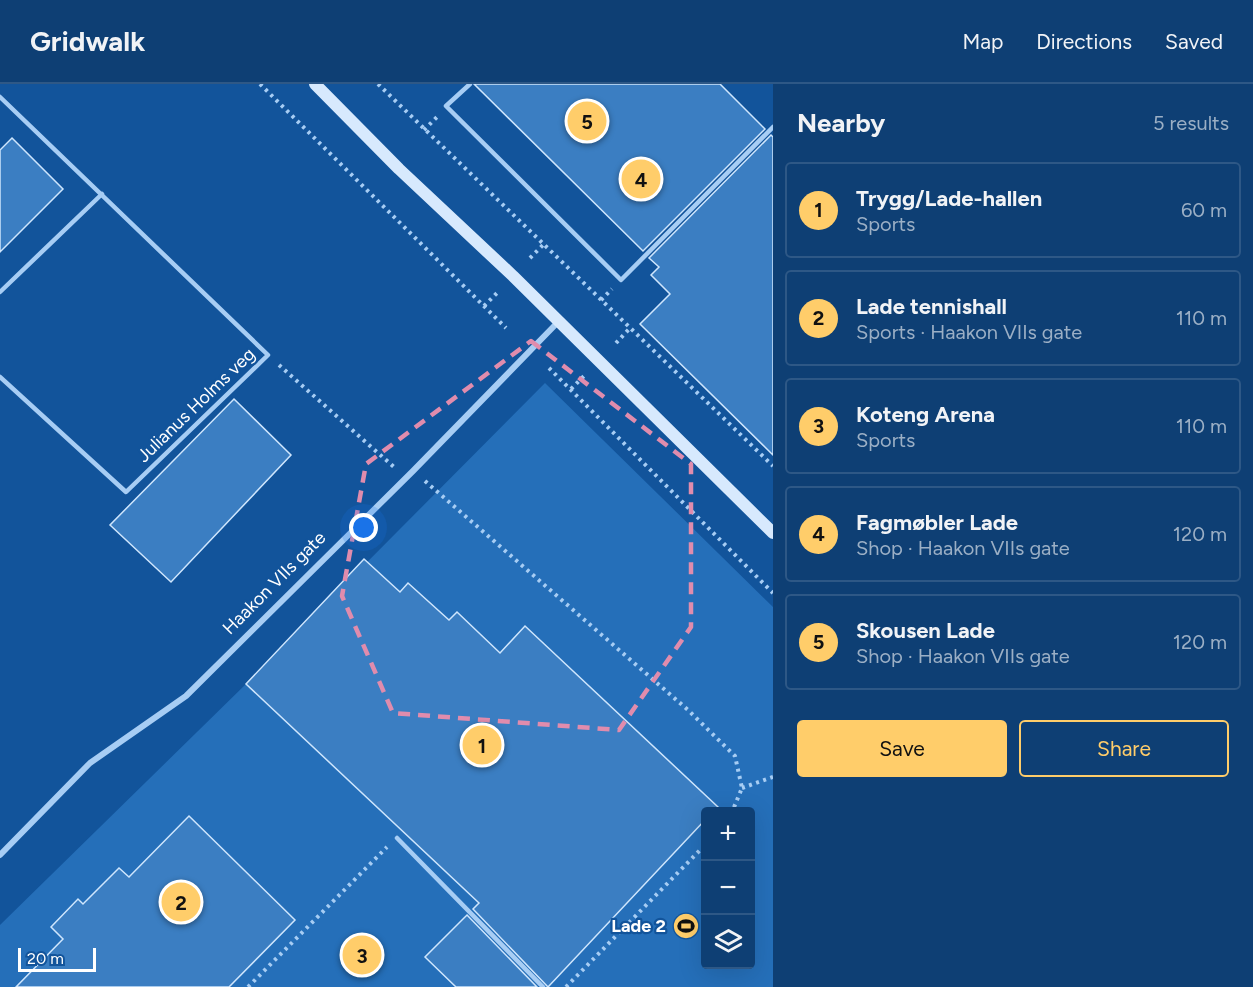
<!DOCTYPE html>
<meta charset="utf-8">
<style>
body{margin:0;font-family:Figtree,sans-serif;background:#1c4a7c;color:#f1f3f6}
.controls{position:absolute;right:18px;bottom:18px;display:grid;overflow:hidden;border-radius:6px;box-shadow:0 6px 24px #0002}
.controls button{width:54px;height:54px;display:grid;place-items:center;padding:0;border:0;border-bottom:2px solid #2e5886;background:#0e3f74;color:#f1f3f6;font:30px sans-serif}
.scale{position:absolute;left:18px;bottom:15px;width:78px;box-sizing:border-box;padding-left:6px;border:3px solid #fff;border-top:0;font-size:16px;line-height:21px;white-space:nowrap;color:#fff;-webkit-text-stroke:4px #12549b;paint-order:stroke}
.you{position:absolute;left:364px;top:444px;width:21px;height:21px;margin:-15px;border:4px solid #fff;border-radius:50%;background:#1a73e8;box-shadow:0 0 0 9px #1a73e833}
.badge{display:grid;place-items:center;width:39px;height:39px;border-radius:50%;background:#ffcd6a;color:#111;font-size:20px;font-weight:700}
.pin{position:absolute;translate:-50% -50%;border:3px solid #fff;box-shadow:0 2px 6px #0006}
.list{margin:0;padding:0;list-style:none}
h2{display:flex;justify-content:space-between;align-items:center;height:78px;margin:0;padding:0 24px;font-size:26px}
h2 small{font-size:20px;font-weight:400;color:#9bafc5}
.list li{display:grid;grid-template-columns:39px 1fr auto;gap:18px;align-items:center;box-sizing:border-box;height:96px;margin:0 12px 12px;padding:0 12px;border:2px solid #2e5886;border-radius:6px}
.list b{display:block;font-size:22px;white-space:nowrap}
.list p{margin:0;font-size:20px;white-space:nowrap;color:#9bafc5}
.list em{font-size:20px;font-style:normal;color:#9bafc5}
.actions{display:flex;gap:12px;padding:18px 24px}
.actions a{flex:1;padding:14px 0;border:2px solid #ffcd6a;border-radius:6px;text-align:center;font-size:21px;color:#ffcd6a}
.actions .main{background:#ffcd6a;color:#111}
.icon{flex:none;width:33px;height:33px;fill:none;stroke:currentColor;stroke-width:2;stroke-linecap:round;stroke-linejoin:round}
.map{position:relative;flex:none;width:773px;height:903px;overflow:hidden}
header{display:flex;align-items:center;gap:36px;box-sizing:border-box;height:84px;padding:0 30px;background:#0e3f74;border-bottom:2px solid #2e5886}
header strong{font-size:28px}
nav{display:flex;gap:33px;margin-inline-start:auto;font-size:21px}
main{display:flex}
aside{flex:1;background:#0e3f74}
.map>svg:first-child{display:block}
.green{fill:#256fb9;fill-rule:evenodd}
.building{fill:#3b7ec2;stroke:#cfe6fd;stroke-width:1.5}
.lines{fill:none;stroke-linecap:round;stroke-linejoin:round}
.path{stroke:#a7cdf4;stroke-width:4;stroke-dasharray:3 4.5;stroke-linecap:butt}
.service{stroke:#a7cdf4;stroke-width:4.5}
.minor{stroke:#a7cdf4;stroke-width:6}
.secondary{stroke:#d7e9fd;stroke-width:12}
.marked{fill:none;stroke:#e08cad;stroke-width:4.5;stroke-dasharray:12 8;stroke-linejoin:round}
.labels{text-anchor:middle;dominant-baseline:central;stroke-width:4.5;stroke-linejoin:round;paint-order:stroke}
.street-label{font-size:18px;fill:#fff;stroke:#12549b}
.poi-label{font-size:18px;font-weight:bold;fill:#fff;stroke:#12549b;text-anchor:end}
</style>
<header>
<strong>Gridwalk</strong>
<nav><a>Map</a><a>Directions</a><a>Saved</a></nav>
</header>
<main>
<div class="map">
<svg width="773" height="903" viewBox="0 0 773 903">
<rect width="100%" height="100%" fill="#12549b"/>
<path class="green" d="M545,299L773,523V903H0V841L246,600ZM706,728H750V880H706Z"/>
<g class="building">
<polygon points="474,0 720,0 765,45 643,167"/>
<polygon points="771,51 773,53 773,371 640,240 670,210 651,191 659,183 649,174"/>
<polygon points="12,54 63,105 0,168 0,66"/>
<polygon points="234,315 291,371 171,498 110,441"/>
<polygon points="364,475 400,508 408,499 449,536 457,528 500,569 525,542 718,723 713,728 705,728 705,736 548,903 473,825 479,819 246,600"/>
<polygon points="189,732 295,836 229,903 16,903 63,855 51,843 78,815 83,820 119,784 129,793"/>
<polygon points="467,831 537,903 456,903 425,873"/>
</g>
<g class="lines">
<g class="path">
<polyline points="260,0 506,244"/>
<polyline points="378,0 773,382"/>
<polyline points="424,46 438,32"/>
<polyline points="530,174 544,160"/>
<polyline points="601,216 612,205"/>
<polyline points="484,222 498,208"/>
<polyline points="616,259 630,244"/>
<polyline points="279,281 395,384"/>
<polyline points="549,284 773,509"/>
<polyline points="571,305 584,292"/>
<polyline points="425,397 688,626 735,672 742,704 732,728"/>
<polyline points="742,704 773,693"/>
<polyline points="248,903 387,763"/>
<polyline points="566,903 706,760"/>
</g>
<g class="service">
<polyline points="470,0 446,22 621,196 773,43"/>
<polyline points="0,13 268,271 126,408 0,293"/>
<polyline points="0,208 102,110"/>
<polyline points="397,754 543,903"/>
</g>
<polyline class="minor" points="0,771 90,679 186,612 413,387 559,237"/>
<polyline class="secondary" points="315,0 399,85 513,192 773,449"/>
</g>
<path class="marked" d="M531,257L691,380V543L619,646L393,629L342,512L366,380Z"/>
<defs>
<g id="stadium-disc" transform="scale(1.35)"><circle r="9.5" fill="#ffcd6a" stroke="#12549b"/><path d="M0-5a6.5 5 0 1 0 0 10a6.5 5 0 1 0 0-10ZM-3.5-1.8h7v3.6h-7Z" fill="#111"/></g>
</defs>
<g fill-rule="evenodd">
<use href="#stadium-disc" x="686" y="842"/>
</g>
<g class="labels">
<g class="street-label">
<text transform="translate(196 321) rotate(-44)">Julianus Holms veg</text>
<text transform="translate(274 499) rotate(-45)">Haakon VIIs gate</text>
</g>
<g class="poi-label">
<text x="666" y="842">Lade 2</text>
</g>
</g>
</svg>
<div class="controls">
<button>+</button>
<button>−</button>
<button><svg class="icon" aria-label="layers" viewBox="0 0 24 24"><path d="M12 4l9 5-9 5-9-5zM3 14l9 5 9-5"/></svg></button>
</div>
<div class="scale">20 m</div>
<div class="you"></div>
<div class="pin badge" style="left:482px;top:661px">1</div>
<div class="pin badge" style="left:181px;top:818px">2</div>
<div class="pin badge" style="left:362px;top:871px">3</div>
<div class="pin badge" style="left:641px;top:95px">4</div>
<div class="pin badge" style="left:587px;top:37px">5</div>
</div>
<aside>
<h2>Nearby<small>5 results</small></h2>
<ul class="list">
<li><span class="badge">1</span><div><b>Trygg/Lade-hallen</b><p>Sports</p></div><em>60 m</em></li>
<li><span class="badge">2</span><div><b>Lade tennishall</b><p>Sports · Haakon VIIs gate</p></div><em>110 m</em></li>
<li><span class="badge">3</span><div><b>Koteng Arena</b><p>Sports</p></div><em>110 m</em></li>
<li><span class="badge">4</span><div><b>Fagmøbler Lade</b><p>Shop · Haakon VIIs gate</p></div><em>120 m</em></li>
<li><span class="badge">5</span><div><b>Skousen Lade</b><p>Shop · Haakon VIIs gate</p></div><em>120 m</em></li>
</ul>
<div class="actions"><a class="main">Save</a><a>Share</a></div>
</aside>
</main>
